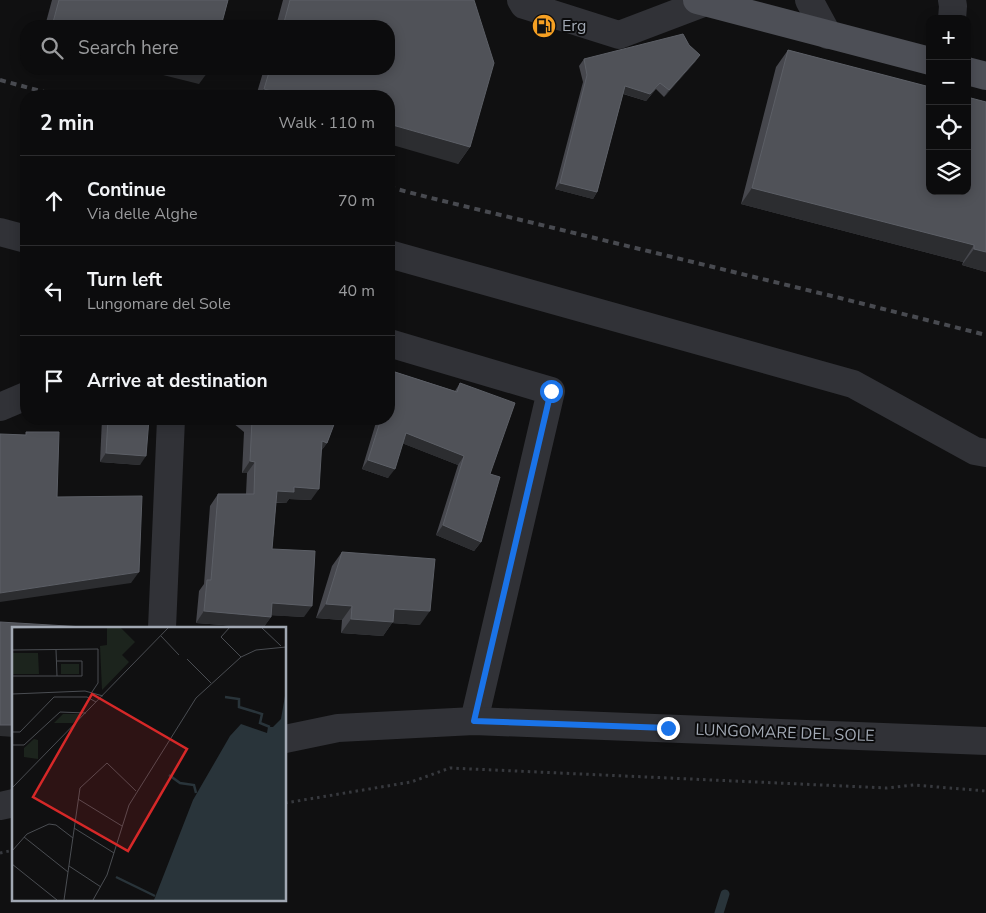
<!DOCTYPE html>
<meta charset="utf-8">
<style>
body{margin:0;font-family:"Nunito Sans",sans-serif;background:#151516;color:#f1f3f6}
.controls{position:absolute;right:15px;top:15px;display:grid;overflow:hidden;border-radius:10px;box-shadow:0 2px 12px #0003}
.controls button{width:45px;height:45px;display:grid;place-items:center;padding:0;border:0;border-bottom:1px solid #2c2c2e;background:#0c0c0d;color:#f1f3f6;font:25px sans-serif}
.stop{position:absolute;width:15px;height:15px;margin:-11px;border:4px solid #1a73e8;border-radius:50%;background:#fff}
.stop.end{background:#1a73e8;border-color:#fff;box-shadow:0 1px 5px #0008}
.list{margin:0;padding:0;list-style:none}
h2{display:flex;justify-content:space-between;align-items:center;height:65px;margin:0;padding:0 20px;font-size:21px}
h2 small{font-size:16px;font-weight:400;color:#9a9b9d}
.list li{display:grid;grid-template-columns:32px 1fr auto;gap:15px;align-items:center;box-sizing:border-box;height:90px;padding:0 20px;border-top:1px solid #2c2c2e}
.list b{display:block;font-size:19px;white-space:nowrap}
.list p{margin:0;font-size:16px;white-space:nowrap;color:#9a9b9d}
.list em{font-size:16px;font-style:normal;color:#9a9b9d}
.icon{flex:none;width:28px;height:28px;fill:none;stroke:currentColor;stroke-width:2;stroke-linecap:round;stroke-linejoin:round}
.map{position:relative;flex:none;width:986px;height:913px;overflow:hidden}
.search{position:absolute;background:#0c0c0d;box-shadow:0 2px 12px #0003;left:20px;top:20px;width:375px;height:55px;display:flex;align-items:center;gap:12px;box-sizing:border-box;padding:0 18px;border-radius:20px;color:#9a9b9d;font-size:19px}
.panel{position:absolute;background:#0c0c0d;box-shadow:0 2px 12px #0003;left:20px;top:90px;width:375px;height:335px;border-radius:20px}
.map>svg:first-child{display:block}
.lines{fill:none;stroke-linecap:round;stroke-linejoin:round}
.stream{stroke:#29343a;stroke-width:9}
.path{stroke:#37393e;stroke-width:3;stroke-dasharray:2.5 4;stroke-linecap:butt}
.minor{stroke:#313237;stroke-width:28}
.major{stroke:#4d4f56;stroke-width:28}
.rail{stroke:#484a50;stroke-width:4;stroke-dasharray:6 5;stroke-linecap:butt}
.wall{fill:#46474d}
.shaded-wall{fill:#2c2d30}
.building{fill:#505258;stroke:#5c5f66}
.route{stroke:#1a73e8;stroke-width:6}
.labels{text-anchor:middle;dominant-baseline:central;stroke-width:4;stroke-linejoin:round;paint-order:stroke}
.poi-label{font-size:16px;fill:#a1a8b3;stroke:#0b0b0c;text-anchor:start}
.street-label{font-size:16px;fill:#a1a8b3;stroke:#0b0b0c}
.inset-river{fill:none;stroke:#29343a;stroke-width:2.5}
.inset-road{fill:none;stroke:#4a4d52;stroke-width:1}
.view{fill:#d62828;fill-opacity:0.15;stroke:#d62828;stroke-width:2.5}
.inset-edge{fill:none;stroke:#a1a8b3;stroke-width:2.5}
</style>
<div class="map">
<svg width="986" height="913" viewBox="0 0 986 913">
<rect width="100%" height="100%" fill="#101011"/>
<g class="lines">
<polyline class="stream" points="719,913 725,894"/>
<g class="path">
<polyline points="285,803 411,782 450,768 887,788 914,785 986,791"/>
<polyline points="0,853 14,850"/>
</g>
<g class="minor">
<polyline points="521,0 524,5 619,35 706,2"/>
<polyline points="809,0 828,35"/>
<polyline points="952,19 953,6 952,0"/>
<polyline points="0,232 26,239"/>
<polyline points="389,254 853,384 975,451 986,453"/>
<polyline points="389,343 551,391 474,721"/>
<polyline points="0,407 26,396"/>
<polyline points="162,628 171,419"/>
<polyline points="285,739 338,728 474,721 986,741"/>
<polyline points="0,806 14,803"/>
</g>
<g class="major">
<polyline points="697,0 930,61"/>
<polyline points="967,71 986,76"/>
</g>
<g class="rail">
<polyline points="0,80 59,96"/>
<polyline points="389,187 427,197 840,298 986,335"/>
</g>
</g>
<g class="wall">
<polygon points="52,0 228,0 221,26 45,26"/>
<polygon points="283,0 474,0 470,147 458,164 389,96 256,96 264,69 389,69 389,26 276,26"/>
<polygon points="689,45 700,55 695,62 664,97 656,89 646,101 623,94 597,192 593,199 555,189 583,82 579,66 584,59"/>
<polygon points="788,50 986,102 986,272 962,265 963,262 741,204 776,67"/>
<polygon points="395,372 455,391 460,383 490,474 481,542 474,551 436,535 458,465 402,443 388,478 362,469 377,419 389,419 389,381"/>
<polygon points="102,419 149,419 140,465 100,462"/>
<polygon points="228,419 336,419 327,443 321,451 311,500 289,499 286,503 276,503 272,549 304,617 271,615 271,617 263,628 196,623 199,591 204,584 210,506 218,494 246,494 247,473 242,473 244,432"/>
<polygon points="342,552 420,625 392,623 383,636 341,633 342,620 316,618 332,566"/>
</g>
<g class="shaded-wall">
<polygon points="700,55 695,62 664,97 669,90"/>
<polygon points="139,69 210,69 199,84"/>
<polygon points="660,83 646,101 621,93 625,86"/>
<polygon points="264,89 289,96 260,96"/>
<polygon points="389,124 470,147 458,164 389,144"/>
<polygon points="560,183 597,192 593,199 555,189"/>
<polygon points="752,188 974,245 963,262 741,204"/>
<polygon points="974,249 986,252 986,272 962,265"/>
<polygon points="406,433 464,456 458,465 399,442"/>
<polygon points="322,441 327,443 318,455"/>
<polygon points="106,453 146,456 140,465 100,462"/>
<polygon points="368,460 395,469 388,478 362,469"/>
<polygon points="250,461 255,462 247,473 242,473"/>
<polygon points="294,487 319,489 311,500 289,499 286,503 269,502 277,491"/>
<polygon points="443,525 481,542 474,551 436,535"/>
<polygon points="139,572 131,583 0,602 0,593"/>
<polygon points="272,603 312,606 304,617 264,615"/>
<polygon points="326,604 352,606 342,620 316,618"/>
<polygon points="394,609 430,611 420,625 392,623 383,636 341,633 351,619"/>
<polygon points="204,611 271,617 263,628 196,623"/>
<polygon points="0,725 14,725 14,737 0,736"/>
</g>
<g class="building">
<polygon points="59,0 228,0 221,26 52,26"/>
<polygon points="290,0 474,0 494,63 470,147 389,124 389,96 289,96 264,89 270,69 389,69 389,26 283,26"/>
<polygon points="683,34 689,45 700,55 669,90 660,83 650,94 625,86 597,192 560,183 587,75 584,59"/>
<polygon points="788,50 930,87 930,191 967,191 967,97 986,102 986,252 974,249 974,245 752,188"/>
<polygon points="395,372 457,392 460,383 515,403 490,474 500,477 481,542 443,525 464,456 406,433 395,469 368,460 381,419 389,419 389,393"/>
<polygon points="108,419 149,419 146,456 106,453"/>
<polygon points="250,419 336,419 327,443 322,441 319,489 294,487 294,492 277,491 272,549 315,551 312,606 272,603 271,617 204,611 207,580 211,580 218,494 254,494 255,462 250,461 252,420"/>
<polygon points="26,432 59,432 57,497 142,496 139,572 0,593 0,434 26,435"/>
<polygon points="342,552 435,559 430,611 394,609 393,622 351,619 352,606 326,604"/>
<polygon points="0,622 101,628 14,628 14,725 0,725"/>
</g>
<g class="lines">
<polyline class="route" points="551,391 474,721 668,728"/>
</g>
<defs>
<g id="fuel-disc" transform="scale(1.25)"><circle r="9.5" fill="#f6a023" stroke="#0b0b0c"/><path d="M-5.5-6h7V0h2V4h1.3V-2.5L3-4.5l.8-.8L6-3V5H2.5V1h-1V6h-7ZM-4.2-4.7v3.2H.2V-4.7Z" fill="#111"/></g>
</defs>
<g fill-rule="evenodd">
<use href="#fuel-disc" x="544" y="26"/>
</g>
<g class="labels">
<g class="poi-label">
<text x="562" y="26">Erg</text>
</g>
<g class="street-label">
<text transform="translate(785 733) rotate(2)">LUNGOMARE DEL SOLE</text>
</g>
</g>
<g transform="translate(12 627)">
<rect width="274" height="274" fill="#101011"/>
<path d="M95,0H108L123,15L110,28L117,35L90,63L88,19L95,18ZM0,26H26L27,47H0ZM49,37H67V47H49ZM51,87H70L61,96H42ZM22,112L26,113V132L12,130V121Z" fill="#1c241d"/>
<path d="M274,63V273H142L181,173L218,109L229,97L255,106L256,100H261L269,92Z" fill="#29343a"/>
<path class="inset-river" d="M213,70L227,72V80L250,87L248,96L258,100M157,148L168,156L182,158L184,166M104,250L143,269"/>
<path class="inset-road" d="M218,0L209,10L229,30M249,0L269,19M0,1L57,0M149,9L167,28M0,23L86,22V56L80,65M44,23L45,49M175,32L199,56M0,49H70V34H45M0,67L73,64L91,69M0,105H8L42,70H75L84,75M0,118H12L48,85L74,86M0,161L157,0M66,172L110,199M62,201L102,226M12,210L56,245M0,224L15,207L37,197L44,198L61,211M0,237L45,273M57,239L89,260M52,273L68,161L95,136L124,164M81,273L95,248L117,178L184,71L229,30L244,23L274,20"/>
<path class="view" d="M80,67L175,122L116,224L21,170Z"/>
<rect width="274" height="274" class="inset-edge"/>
</g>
</svg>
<div class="controls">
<button>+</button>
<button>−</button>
<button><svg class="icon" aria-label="locate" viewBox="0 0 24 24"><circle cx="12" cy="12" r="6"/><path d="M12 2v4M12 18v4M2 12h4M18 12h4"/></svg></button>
<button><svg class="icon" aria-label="layers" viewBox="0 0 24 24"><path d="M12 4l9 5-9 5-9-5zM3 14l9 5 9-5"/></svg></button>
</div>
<div class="stop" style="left:551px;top:391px"></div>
<div class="stop end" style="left:668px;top:728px"></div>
<div class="search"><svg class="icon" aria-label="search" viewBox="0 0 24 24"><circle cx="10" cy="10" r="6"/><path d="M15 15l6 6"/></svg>Search here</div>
<section class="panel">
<h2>2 min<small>Walk · 110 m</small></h2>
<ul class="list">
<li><svg class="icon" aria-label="ahead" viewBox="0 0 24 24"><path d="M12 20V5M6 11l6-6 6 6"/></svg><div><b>Continue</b><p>Via delle Alghe</p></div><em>70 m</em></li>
<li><svg class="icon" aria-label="left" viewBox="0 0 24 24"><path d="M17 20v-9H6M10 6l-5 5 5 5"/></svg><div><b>Turn left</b><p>Lungomare del Sole</p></div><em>40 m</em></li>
<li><svg class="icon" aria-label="arrive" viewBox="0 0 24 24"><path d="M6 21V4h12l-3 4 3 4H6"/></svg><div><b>Arrive at destination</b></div></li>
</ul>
</section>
</div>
